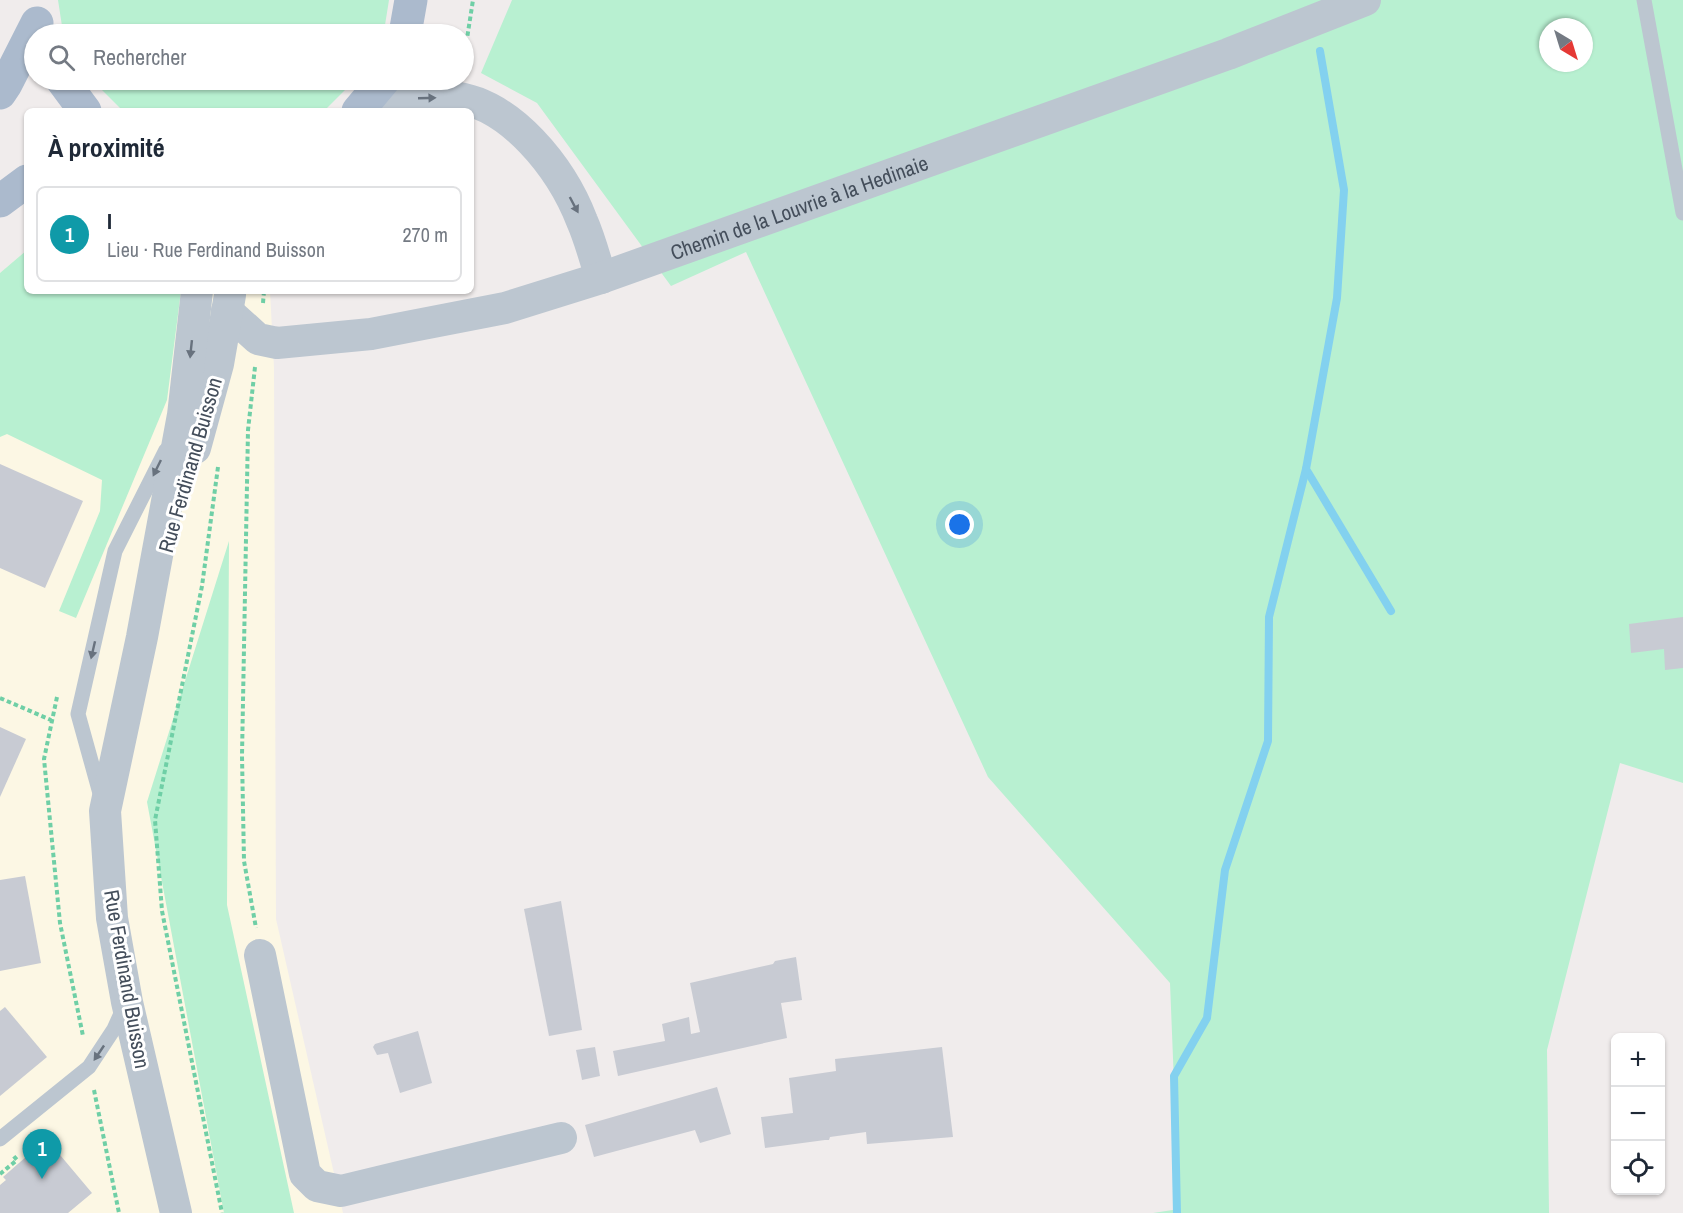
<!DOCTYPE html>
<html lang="fr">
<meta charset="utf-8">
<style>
body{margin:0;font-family:"Archivo Narrow",sans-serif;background:#f6f6f7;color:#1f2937}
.controls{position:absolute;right:18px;bottom:18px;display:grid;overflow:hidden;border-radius:9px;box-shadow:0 2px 4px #0004}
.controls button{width:54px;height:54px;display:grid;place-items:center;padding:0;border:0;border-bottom:2px solid #e0e1e3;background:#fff;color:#1f2937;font:30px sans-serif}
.compass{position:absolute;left:1539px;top:18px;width:54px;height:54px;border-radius:50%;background:#fff;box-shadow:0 2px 4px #0004;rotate:142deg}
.you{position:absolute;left:960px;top:525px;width:21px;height:21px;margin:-15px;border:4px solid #fff;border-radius:50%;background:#1a73e8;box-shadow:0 0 0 9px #1a73e833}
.badge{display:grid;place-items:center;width:39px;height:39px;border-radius:50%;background:#d93025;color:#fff;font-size:20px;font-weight:700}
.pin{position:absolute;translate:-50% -50px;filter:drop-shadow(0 2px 3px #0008)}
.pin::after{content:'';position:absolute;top:32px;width:21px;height:18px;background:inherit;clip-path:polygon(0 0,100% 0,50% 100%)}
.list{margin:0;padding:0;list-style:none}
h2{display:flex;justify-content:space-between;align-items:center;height:78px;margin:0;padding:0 24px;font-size:26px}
h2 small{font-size:20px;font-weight:400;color:#747a83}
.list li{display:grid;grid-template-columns:39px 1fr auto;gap:18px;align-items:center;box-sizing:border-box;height:96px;margin:0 12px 12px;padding:0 12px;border:2px solid #e0e1e3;border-radius:9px}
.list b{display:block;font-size:22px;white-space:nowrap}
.list p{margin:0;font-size:20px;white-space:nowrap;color:#747a83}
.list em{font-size:20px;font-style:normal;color:#747a83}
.icon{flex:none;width:33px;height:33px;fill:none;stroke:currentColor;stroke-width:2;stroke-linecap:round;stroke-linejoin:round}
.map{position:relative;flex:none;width:1683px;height:1213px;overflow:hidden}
.search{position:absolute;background:#fff;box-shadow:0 2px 4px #0004;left:24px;top:24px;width:450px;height:66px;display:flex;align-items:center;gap:15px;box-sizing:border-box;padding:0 21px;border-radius:33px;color:#747a83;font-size:22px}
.panel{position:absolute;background:#fff;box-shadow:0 2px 4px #0004;left:24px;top:108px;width:450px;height:186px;border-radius:9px}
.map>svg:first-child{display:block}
.commercial{fill:#fcf7e4}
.green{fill:#b8f0d1;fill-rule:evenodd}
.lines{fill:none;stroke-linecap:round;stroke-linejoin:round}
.stream{stroke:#83d1ef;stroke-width:8}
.building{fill:#c8cbd3}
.path{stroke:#6fcfa6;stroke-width:4;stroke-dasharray:4.5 3;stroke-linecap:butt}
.service{stroke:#bcc6d0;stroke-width:15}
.minor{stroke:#bcc6d0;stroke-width:32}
.primary{stroke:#abbacd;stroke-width:33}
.oneway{fill:#68727e}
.labels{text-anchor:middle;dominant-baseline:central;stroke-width:6;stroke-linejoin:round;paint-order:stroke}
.street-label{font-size:21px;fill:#444e5b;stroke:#fff}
</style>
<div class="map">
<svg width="1683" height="1213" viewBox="0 0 1683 1213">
<rect width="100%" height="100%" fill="#f0ecec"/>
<polygon class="commercial" points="27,250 27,291 270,291 274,368 276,919 343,1213 0,1213 0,273"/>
<g class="green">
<polygon points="58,0 389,0 385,25 380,34 66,34 62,26"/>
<path d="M512,0H1683V783L1620,763L1547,1050L1549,1213H1153L1179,1209L1170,983L988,777L746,252L671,286L537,103L481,73ZM1548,27H1584V63H1548Z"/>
<polygon points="92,80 355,80 324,111 123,111"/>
<polygon points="27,250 27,291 181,291 167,400 76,618 59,611 100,511 102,480 7,434 0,437 0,273"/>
<polygon points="229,541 227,905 294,1213 224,1213 147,802"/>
</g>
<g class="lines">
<g class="stream">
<polyline points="1320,51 1344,190 1337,298 1306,469 1391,611"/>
<polyline points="1177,1213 1174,1076 1207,1018 1225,870 1268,741 1269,617 1306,469"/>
</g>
</g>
<g class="building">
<polygon points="0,464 83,501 45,588 0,568"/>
<polygon points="1683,617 1683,668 1665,670 1664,649 1631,653 1629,624"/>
<polygon points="0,727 26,739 0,797"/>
<polygon points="25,876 41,963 0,971 0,880"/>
<polygon points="561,901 582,1030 549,1036 524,909"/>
<polygon points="796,957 802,1000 781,1003 787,1038 618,1076 613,1051 665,1041 662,1024 689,1017 691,1034 700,1032 690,983 773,964 775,961"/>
<polygon points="5,1007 47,1057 0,1096 0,1011"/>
<polygon points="418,1031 432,1083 400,1093 388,1053 377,1055 373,1047 375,1044"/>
<polygon points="595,1047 600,1076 582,1080 576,1050"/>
<polygon points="942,1047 953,1137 867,1144 866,1132 830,1137 829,1140 825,1140 765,1148 761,1117 793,1113 789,1078 836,1071 835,1059"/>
<polygon points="717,1087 731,1134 700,1143 695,1130 594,1157 585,1125"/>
<polygon points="50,1143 92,1193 68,1213 0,1213 0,1185 6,1180 3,1177 27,1156 30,1160"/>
</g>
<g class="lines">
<g class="path">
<polyline points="464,58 473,0"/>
<polyline points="263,303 264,291"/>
<polyline points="255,367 248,430 242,756 244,861 256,928"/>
<polyline points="218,467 202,586 155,820 162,911 222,1213"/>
<polyline points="57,697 44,759 60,923 83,1036"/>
<polyline points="0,698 51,720"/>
<polyline points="94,1090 119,1213"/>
<polyline points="0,1174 17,1160 12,1154"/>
</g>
<g class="service">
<polyline points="1644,0 1683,213"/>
<polyline points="101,797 78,714 115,551 166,450"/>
<polyline points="0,1139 89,1067 114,1029 124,1007"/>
</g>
<g class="minor">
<path d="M370,111C396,103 423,95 451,97C511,102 562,169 582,221C590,239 595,259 601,278"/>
<path id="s1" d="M227,311L258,339L277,343L371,334L505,308L601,278L1228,54L1365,0"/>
<polyline points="195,448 218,364 230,295"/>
<polyline points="260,955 305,1174 317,1186 341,1191 561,1138"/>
<polyline points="176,1213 127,1002 112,918 105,811 142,637 183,415 197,291"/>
</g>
<g class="primary">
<polyline points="405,34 411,0"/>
<polyline points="62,80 85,111"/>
<polyline points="0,93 6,84 37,23"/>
<polyline points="358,111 384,80"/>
<polyline points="0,201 27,181"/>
</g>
</g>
<defs><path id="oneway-solid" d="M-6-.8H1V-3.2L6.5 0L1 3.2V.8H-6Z" transform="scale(1.5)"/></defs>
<g class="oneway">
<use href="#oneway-solid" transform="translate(427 98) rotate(-2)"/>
<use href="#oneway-solid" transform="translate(574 205) rotate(62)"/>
<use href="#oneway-solid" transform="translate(191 349) rotate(96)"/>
<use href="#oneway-solid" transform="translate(157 468) rotate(116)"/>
<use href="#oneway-solid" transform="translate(93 650) rotate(103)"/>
<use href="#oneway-solid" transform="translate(99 1053) rotate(124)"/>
</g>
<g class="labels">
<g class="street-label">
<text stroke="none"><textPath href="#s1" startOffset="603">Chemin de la Louvrie à la Hedinaie</textPath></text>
<text transform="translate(190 465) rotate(-74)">Rue Ferdinand Buisson</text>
<text transform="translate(127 979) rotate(80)">Rue Ferdinand Buisson</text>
</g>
</g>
</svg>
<div class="controls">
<button>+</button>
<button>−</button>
<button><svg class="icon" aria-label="locate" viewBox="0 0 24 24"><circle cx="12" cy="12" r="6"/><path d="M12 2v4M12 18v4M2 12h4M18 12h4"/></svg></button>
</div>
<svg class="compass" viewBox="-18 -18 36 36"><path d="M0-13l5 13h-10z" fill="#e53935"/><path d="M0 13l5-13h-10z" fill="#747a83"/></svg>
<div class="you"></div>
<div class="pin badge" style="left:42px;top:1179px;background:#0f9aa8">1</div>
<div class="search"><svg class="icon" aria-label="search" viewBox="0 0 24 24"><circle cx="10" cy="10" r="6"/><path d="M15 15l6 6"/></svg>Rechercher</div>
<section class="panel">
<h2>À proximité<small></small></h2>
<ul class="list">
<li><span class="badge" style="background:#0f9aa8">1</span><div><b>I</b><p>Lieu · Rue Ferdinand Buisson</p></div><em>270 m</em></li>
</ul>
</section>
</div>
